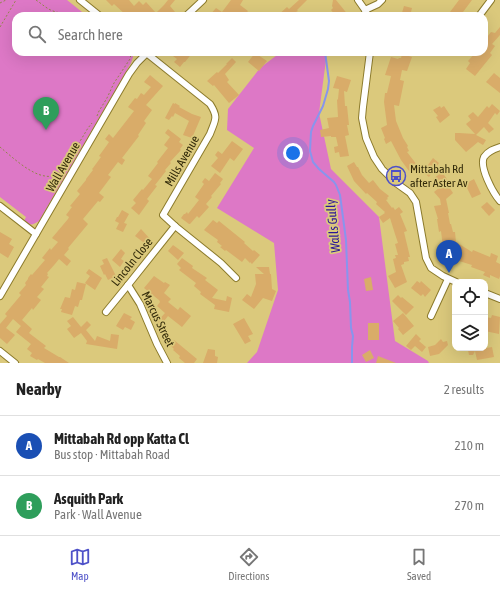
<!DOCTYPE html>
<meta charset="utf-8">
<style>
body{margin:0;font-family:"Asap Condensed",sans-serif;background:#f2f2f2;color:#222}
.controls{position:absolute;right:12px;bottom:12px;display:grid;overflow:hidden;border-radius:8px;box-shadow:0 4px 16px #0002}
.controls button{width:36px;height:36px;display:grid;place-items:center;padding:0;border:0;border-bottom:1px solid #e0e0e0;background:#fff;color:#222;font:20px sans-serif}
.you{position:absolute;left:293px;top:153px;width:14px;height:14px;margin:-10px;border:3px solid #fff;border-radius:50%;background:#1a73e8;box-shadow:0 0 0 6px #1a73e833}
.badge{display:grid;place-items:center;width:26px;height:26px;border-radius:50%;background:#4e51c8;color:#fff;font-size:13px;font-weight:700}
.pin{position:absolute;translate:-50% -33px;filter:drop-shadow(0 1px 2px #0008)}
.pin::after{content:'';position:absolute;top:21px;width:14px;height:12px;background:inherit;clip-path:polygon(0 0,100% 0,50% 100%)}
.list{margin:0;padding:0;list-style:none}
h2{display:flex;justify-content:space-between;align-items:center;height:52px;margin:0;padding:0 16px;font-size:17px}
h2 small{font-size:13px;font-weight:400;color:#767676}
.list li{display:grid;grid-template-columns:26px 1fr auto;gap:12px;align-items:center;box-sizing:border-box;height:60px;padding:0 16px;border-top:1px solid #e0e0e0}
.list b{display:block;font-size:15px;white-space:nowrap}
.list p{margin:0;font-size:13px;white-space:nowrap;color:#767676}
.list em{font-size:13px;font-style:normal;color:#767676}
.icon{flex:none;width:22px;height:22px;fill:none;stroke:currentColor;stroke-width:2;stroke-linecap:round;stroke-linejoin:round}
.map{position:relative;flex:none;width:500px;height:363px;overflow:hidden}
.search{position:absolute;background:#fff;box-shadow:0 4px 16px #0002;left:12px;right:12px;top:12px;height:44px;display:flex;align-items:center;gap:10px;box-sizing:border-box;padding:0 14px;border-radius:12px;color:#767676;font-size:15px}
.sheet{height:172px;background:#fff}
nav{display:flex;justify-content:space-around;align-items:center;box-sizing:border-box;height:56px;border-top:1px solid #e0e0e0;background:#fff;font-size:11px;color:#767676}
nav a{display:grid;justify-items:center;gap:2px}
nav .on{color:#4e51c8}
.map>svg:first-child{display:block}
.green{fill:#dd78c6}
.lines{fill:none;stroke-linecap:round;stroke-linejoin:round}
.stream{stroke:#8895ed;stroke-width:2}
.building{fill:#d9ac69}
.street-casing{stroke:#8c7b2c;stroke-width:8}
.path{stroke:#93854b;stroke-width:1;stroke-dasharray:2 2;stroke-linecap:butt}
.street{stroke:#fff;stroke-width:6}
.labels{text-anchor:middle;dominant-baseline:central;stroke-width:3.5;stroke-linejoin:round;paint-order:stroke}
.street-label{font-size:12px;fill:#332b0a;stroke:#dbc97c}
.poi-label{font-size:12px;fill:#332b0a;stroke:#dbc97c;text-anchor:start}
.water-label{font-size:13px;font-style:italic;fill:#2a1599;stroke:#dbc97c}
</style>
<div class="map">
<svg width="500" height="363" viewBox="0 0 500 363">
<rect width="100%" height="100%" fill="#dbc97c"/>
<g class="green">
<path d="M0,0H67L87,16H16V52H131L133,57L131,63L39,221C32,225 31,226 24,221L26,217L0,197Z"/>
<polygon points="281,52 288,52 293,55 296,52 327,52 319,113 331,169 379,217 395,341 428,361 429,363 247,363 257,352 278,290 274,243 217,208 254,148 227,130 228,109 260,68"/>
</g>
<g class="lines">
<polyline class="stream" points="325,52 329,81 328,89 323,106 313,126 311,132 310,151 313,162 319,169 334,182 336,185 340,195 346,240 348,290 350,302 351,328 353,336 352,347 352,363"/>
</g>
<g class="building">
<polygon points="106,0 129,0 134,6 139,1 143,5 146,2 156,13 164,5 168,0 175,0 170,6 175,12 171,16 127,16 114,4 112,6"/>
<polygon points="231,0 243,0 240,5 248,11 244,16 209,16 216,8 222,12"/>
<polygon points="299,0 307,0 297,10 298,11 296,12 297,14 295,16 277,16 287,7 289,9"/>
<polygon points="333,0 336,0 349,16 336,16 331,10 333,8 332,6"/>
<polygon points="459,0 472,0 460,16 447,16"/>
<polygon points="404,6 412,8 410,16 401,16"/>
<polygon points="500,27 500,35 492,44 495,46 490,53 492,55 475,76 466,69 470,63 468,61 475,53 477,55 479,52 484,52 484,41 491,32 495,33"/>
<polygon points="176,52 193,52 185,62 184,62 180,67 174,62 177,59 173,56"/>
<polygon points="255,53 267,61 259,71 248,62"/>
<polygon points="402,54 412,57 407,71 402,70 400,80 404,81 399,106 394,105 396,121 403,138 408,146 407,147 409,151 407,152 417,165 409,171 401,160 391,141 386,144 384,139 385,138 381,128 387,125 384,102 385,93 387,93 391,76 385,75 391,57 398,59 399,58 401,58"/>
<polygon points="232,58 236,62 225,74 229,80 227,82 239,95 229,103 214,85 213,86 207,81 217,72 218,73 227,64 226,64"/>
<polygon points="494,73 500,78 500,93 486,82"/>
<polygon points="150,75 163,86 146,105 152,110 144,121 146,123 138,135 139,136 122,158 125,160 122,165 118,162 108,175 111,177 99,193 104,197 100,202 98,201 83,219 88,224 68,248 69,249 64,255 71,261 67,266 59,259 55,264 47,273 48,274 47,276 49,277 41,287 44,289 37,297 41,300 33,310 32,308 22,320 32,329 29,333 46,346 44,348 59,357 60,357 69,363 45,363 38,359 37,360 30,356 32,353 27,349 31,344 16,332 21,326 13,319 6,328 15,335 7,344 0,338 0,324 7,316 5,314 21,295 19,293 26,285 25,283 28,279 28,278 31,274 32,275 45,260 42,258 50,248 51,250 58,242 52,238 68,219 69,217 66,215 72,207 70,206 80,194 77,191 86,180 86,179 93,170 92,169 93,168 101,157 99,156 107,145 109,142 105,139 109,134 113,138 134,111 128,107 135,98 137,99 141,93 144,95 151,87 144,82"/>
<polygon points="337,76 351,80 347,92 344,91 345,106 347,106 349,125 347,125 349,135 345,136 349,156 340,157 339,152 335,153 334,147 338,146 336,137 331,137 331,136 321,137 320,130 329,128 327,118 338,117 337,100 338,99 339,89 333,88"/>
<polygon points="173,103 175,104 175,103 180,106 179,107 192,114 201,117 192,138 183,135 189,121 175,113 173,117 172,116 169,120 165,118"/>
<polygon points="492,104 500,111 497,115 495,113 488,123 494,129 489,133 484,127 476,135 486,140 483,145 478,142 466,152 455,140 455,133 459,133 475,134 466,124 471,120 468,116 473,112 478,117 487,106 489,108"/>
<polygon points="440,106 441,108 444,106 450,115 440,123 436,117 438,116 433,110"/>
<polygon points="168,129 181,139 179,142 183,145 180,149 181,150 170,162 171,163 165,170 166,171 155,185 157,186 147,199 149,201 139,215 131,208 136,203 133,200 142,189 143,190 152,179 148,176 158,163 157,162 168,148 164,145 170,137 165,133"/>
<polygon points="232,141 243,149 234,161 230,158 220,173 211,166 218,158 215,155 218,151 222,154"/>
<polygon points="433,158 439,163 429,177 423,172"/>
<polygon points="354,162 357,167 358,167 362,175 369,183 373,180 380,189 389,196 387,198 388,199 386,200 392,208 393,207 395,210 399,207 403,212 400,214 407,231 404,232 410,257 408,257 409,261 404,262 404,264 401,265 407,282 395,288 388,276 396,272 393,259 396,258 395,255 398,255 395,244 398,243 395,234 390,218 383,223 379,217 385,213 384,213 385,212 376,204 377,202 367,193 366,194 354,181 347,166"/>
<polygon points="442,172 451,185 449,187 453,193 446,199 449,213 448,213 450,224 451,224 453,232 455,232 456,242 472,252 473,250 490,257 491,253 498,256 496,262 500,264 500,276 499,279 490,275 490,278 483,275 485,272 471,267 472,265 459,261 457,264 450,259 449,260 443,256 451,245 443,247 441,231 439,232 437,219 438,219 434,206 441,205 440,199 434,192 439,188 433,179"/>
<polygon points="215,173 223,179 220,183 221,184 211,196 212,197 206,204 209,207 199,218 197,216 190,224 189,224 181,218 184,214 185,214 187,212 188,214 199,200 195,197 204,184 202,182 205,178 209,181"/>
<polygon points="474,179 481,194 472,198 465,184"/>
<polygon points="487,202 495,210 489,216 481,207"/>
<polygon points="122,210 129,214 124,223 127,224 123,232 116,229 119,223 115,221 117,217 118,217"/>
<polygon points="213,220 217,223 219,221 245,242 244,243 253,251 254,250 260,255 252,264 250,262 250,263 245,258 242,262 226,250 225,251 220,247 222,246 217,242 218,240 204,230"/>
<polygon points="141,229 151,240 147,245 135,236"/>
<polygon points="0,232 12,239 9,244 14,247 8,258 0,253"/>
<polygon points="173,245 184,253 178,260 168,251"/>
<polygon points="121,249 125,253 121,259 124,261 120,267 112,260"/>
<polygon points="107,258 116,276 108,280 105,274 104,275 100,266 104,264 102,260"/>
<polygon points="182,258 193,266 192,268 207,278 205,280 218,290 212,298 226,301 227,296 232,298 229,312 214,309 215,305 200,294 201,292 194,286 196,283 179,270 181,268 177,264"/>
<polygon points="256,267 269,267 270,274 271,274 272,289 276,291 272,301 263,298 254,309 242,300 247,294 251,297 256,284 255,274 264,274"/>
<polygon points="89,269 102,278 95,290 85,283 90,276 86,273"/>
<polygon points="154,276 164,283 165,282 170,285 164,293 171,299 168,302 178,310 180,307 191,316 182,327 168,316 161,325 157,322 165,313 157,306 160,302 159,300 144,288"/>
<polygon points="371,277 373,290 366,291 364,279"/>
<polygon points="417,281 420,283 421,281 431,290 425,297 423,294 421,296 411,288"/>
<polygon points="77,282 86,284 82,300 80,300 78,307 75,306 72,315 61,312 62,309 60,309 65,297 70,298 72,289 75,290"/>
<polygon points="398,295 401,298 402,297 414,307 406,315 392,301"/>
<polygon points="124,313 132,317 130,319 135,322 131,330 125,327 123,330 116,326"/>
<polygon points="403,313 414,326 403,335 398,329 399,328 393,321"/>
<polygon points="492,315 500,317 499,334 485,331 485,317 491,318"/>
<polygon points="73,317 81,327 87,321 91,325 86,330 95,341 97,336 110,341 111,334 119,335 117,349 86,344 87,341 81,333 74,338 67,329 71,326 67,321"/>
<polygon points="244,318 253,334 248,336 251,341 245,344 233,324"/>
<rect x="368" y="323" width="11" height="17"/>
<polygon points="416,334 421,339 419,341 426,347 422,352 415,346 411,350 406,346"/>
<polygon points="441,339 443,342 447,341 448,345 439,354 430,356 428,347 435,345"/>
<polygon points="174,340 197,359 194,363 185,363 179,358 180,356 173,350 174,349 170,345"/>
<polygon points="492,347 494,357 477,360 475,351 473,355 469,355 468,350 476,349 475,350"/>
<polygon points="208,349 215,350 215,356 218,357 217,363 203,363"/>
<polygon points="370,350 374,358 366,362 362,355"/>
<polygon points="378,356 396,363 376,363"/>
</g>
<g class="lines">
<g class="street-casing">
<g id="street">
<polyline points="80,0 100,16"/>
<polyline points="358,0 365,10 368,16"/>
<polyline points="365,10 378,4 382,0"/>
<polyline points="186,16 203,0"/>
<polyline points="479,16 491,0"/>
<path d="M145,52L210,104C219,118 215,120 210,134L163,215L175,226L221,263L236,278"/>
<polyline points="370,52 363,107 362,118 366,138 374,157 382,169 396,183 410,193 416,202 426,258 431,268 443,276 456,282"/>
<path d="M500,147C494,149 488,151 484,157C479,167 493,193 500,201"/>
<polyline points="0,206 36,234"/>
<polyline points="128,285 140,304 157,344 167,363"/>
<polyline points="485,293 500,299"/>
<polyline points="0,296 129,74 137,63 148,52"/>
<polyline points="106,312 128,285 175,226"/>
<polyline points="431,316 448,279"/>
<polyline points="0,351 15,363"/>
</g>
</g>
<g class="path">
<path d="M36,0C42,4 47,9 53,11C61,14 69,13 77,16"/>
<polyline points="0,3 6,0"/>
<polyline points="0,27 16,0"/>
<polyline points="97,116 99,111 107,98 114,83 130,59 131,54 130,52"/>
<path d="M0,147C12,157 30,174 45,176C49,177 53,176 57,175L64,168L88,128L92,123"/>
</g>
<use href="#street" class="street"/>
</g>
<defs>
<g id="bus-ring" transform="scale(1)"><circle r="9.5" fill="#dbc97c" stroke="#4e51c8" stroke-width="1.5"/><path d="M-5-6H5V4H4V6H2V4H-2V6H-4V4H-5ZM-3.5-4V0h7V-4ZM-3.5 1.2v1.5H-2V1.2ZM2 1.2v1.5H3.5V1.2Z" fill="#4e51c8"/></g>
</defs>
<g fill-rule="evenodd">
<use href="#bus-ring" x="396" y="176"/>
</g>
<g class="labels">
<g class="street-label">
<text transform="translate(182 161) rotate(-60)">Mills Avenue</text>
<text transform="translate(63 167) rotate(-60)">Wall Avenue</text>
<text transform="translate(132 262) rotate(-51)">Lincoln Close</text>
<text transform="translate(158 319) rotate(64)">Marcus Street</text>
</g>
<g class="poi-label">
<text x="410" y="169">Mittabah Rd<tspan x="410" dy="14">after Aster Av</tspan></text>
</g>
<g class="water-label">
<text transform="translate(333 226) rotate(-96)">Walls Gully</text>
</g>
</g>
</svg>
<div class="controls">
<button><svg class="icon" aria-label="locate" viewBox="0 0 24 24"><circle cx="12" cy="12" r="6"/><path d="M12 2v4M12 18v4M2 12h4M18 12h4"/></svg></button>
<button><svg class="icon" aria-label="layers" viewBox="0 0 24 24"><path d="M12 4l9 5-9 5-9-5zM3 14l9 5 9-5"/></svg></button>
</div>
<div class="you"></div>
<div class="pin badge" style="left:449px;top:273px;background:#1a4fb4">A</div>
<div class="pin badge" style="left:46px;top:130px;background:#2e9e5b">B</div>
<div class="search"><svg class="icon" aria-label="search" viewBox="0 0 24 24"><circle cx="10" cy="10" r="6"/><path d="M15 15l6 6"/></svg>Search here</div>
</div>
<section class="sheet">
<h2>Nearby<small>2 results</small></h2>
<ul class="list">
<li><span class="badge" style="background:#1a4fb4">A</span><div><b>Mittabah Rd opp Katta Cl</b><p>Bus stop · Mittabah Road</p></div><em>210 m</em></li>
<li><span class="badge" style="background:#2e9e5b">B</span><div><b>Asquith Park</b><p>Park · Wall Avenue</p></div><em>270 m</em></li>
</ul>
</section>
<nav>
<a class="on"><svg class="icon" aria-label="map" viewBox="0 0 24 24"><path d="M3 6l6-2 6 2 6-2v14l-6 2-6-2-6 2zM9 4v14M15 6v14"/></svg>Map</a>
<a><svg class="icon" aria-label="directions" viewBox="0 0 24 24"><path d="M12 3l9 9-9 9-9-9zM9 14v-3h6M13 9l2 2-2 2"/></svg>Directions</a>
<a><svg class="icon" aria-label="saved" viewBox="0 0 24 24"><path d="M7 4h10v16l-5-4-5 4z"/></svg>Saved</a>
</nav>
